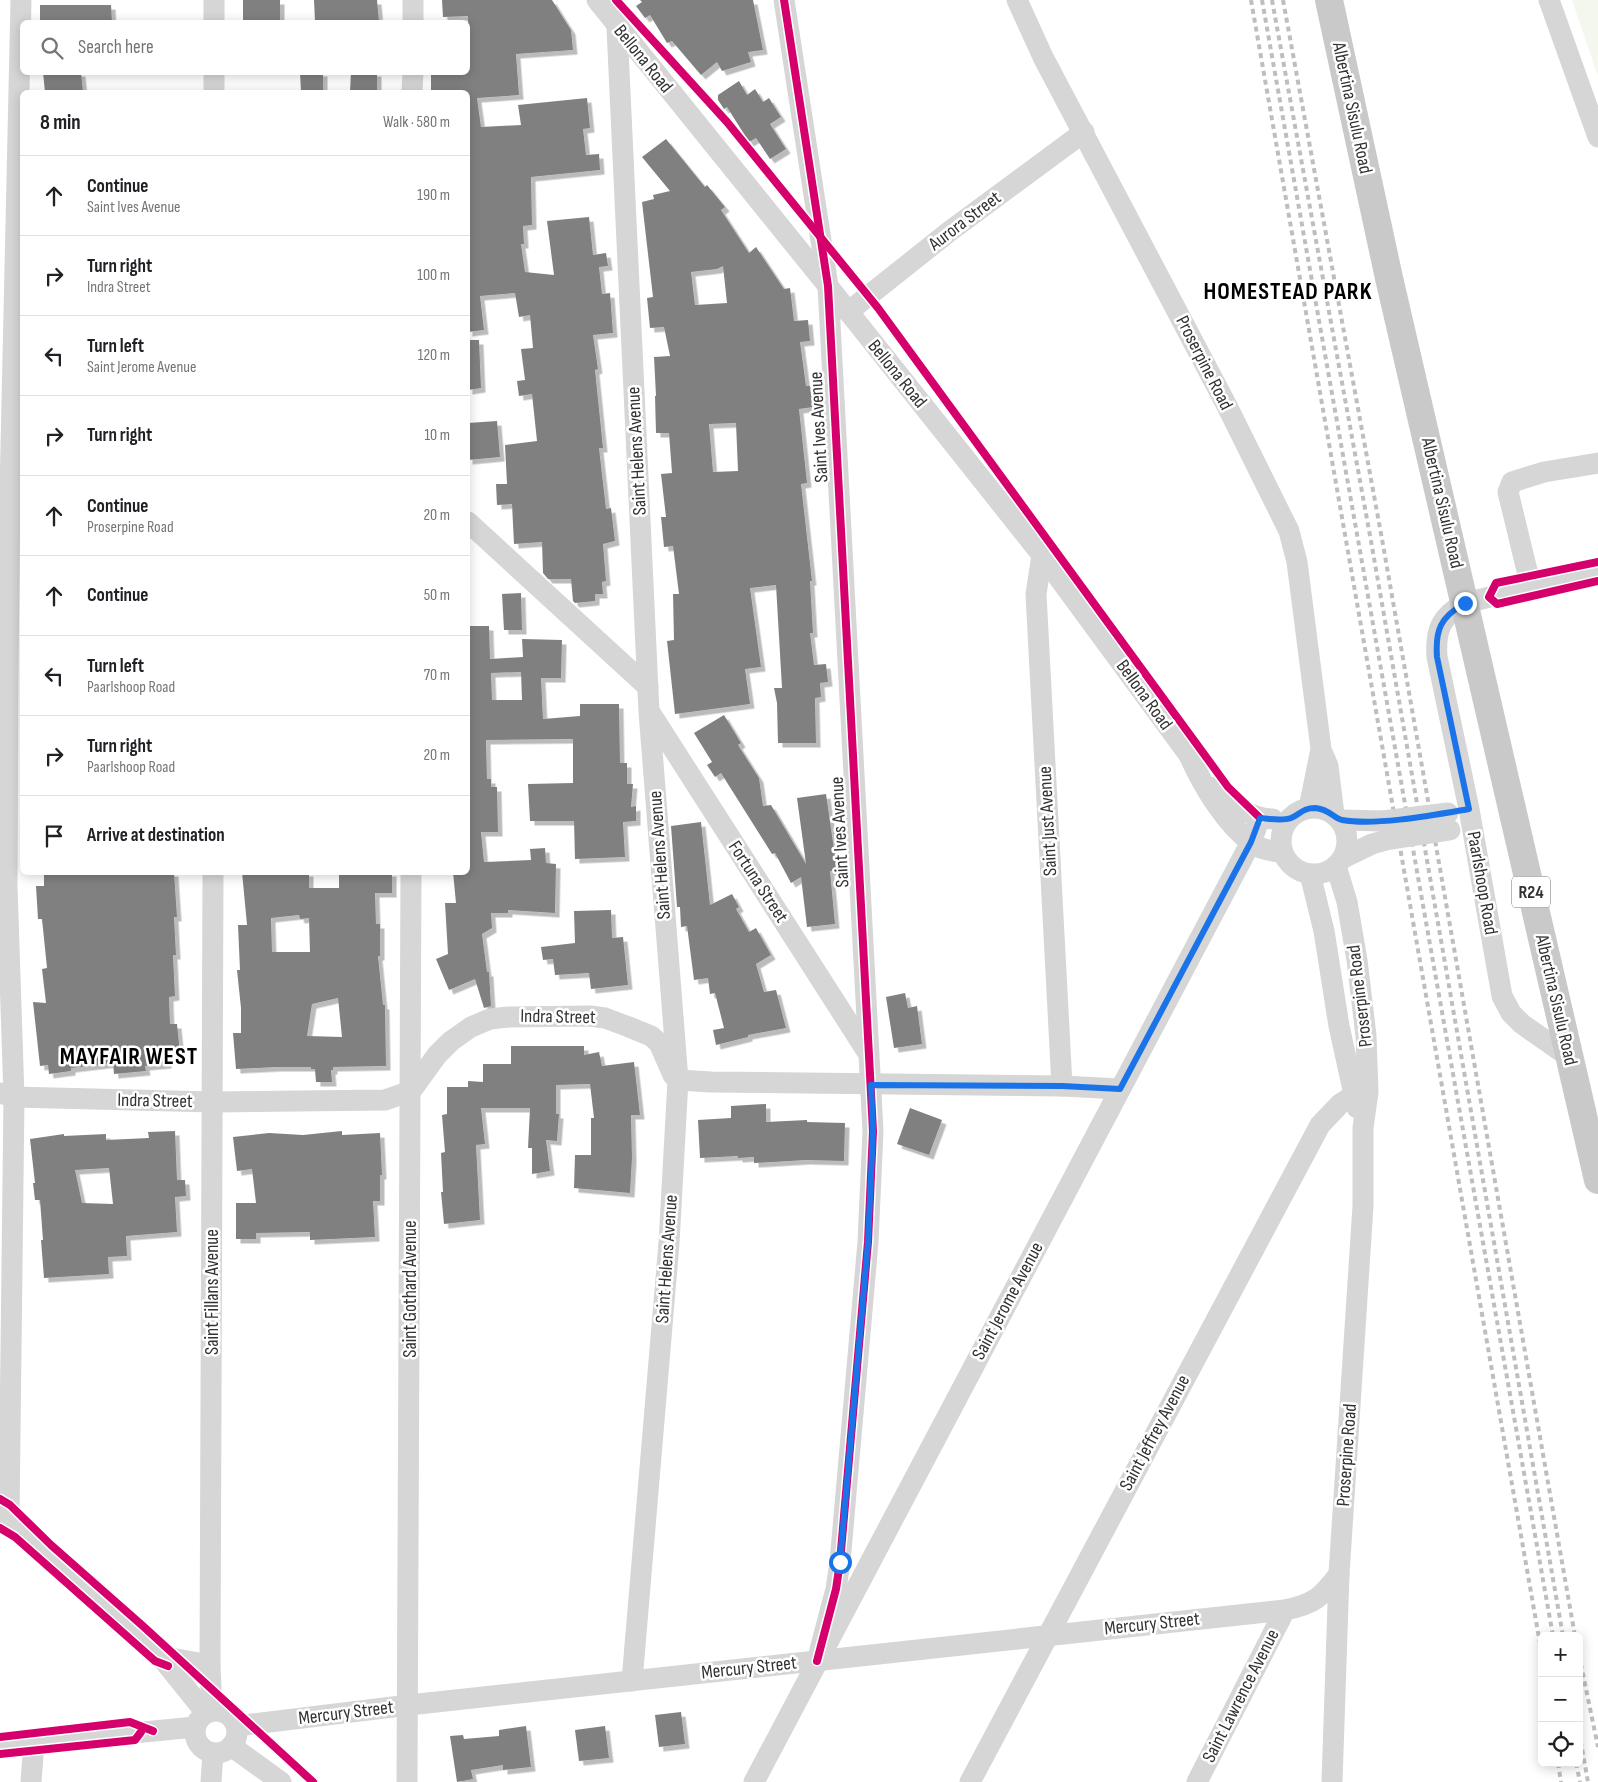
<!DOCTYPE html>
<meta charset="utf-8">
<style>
body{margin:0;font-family:"Sofia Sans Condensed",sans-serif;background:#f6f6f6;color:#202124}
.controls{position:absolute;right:15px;bottom:15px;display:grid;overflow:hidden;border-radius:8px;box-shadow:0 2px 12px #0003}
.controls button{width:45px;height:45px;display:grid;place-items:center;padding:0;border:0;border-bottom:1px solid #e0e0e0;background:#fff;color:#202124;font:25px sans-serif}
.stop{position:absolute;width:15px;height:15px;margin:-11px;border:4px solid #1a73e8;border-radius:50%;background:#fff}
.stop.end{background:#1a73e8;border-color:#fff;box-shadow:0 1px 5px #0008}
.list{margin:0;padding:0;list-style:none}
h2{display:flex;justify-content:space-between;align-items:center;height:65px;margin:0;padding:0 20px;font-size:21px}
h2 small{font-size:16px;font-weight:400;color:#757577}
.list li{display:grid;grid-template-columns:32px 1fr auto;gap:15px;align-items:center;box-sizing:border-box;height:80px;padding:0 20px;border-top:1px solid #e0e0e0}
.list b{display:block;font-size:19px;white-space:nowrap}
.list p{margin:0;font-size:16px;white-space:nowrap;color:#757577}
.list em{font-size:16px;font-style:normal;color:#757577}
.icon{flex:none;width:28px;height:28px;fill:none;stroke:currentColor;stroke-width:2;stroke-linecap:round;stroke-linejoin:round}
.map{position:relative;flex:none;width:1598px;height:1782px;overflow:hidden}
.search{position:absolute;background:#fff;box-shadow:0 2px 12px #0003;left:20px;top:20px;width:450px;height:55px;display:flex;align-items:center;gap:12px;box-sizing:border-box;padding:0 18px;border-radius:8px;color:#757577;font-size:19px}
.panel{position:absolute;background:#fff;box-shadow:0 2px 12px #0003;left:20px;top:90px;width:450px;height:785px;border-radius:8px}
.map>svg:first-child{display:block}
.green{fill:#f3f7ee}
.building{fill:#808080;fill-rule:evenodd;filter:url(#shadow)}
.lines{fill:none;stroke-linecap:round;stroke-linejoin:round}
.minor{stroke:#d6d6d6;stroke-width:21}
.major{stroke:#c9c9c9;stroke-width:28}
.rail{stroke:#bebebe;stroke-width:4;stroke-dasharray:5 4;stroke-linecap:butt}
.minor-bridge{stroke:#d6d6d6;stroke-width:21}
.cycleway-casing{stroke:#fff;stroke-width:11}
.cycleway{stroke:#d6006c;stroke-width:8}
.route{stroke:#1a73e8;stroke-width:6}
.labels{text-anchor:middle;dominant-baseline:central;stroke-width:5;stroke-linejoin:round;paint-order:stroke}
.shield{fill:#fff;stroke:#707070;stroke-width:1}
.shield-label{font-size:18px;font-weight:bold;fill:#323232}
.street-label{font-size:19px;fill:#323232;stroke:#fff}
.district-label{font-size:24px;font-weight:bold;letter-spacing:1px;fill:#000;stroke:#fff}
</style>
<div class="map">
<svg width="1598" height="1782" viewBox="0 0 1598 1782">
<defs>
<filter id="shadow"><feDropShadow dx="4.5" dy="4.5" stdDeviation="0" flood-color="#0004"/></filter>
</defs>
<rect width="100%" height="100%" fill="#fff"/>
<polygon class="green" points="1572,0 1598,0 1598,76"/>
<g class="building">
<rect x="243" y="0" width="37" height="22"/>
<polygon points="314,0 377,0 379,22 315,22"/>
<polygon points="442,0 552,0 571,30 573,50 516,54 519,95 477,98 481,127 521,125 518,105 587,98 590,128 583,129 586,155 599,154 600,170 531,177 532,225 523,226 524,244 521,244 525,272 554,275 547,221 589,217 593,255 606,253 608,266 599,267 602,294 610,293 613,333 593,335 598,369 595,370 603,448 599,448 606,509 611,508 615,541 603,544 606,581 602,582 603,594 595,594 595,601 575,603 573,601 571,579 548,579 543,573 542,542 514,544 512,504 497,505 496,484 507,484 505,445 537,441 532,394 519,396 517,381 525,380 521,349 533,348 530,315 519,317 515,293 480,296 484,330 468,332 468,92 431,92 431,72 468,72 468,16 443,17"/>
<polygon points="640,0 753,0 763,50 748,52 751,62 722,71 717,62 701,75 672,41 667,43 650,15 645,18 636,6 642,2"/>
<polygon points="40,5 111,5 112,22 40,22"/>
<polygon points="43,72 81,72 83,92 45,92"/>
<polygon points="300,72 323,72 323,92 301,92"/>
<polygon points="351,72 377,72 377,92 350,92"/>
<polygon points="739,81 747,95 755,89 763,102 769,98 781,117 770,124 786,149 770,159 756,138 749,142 727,107 724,109 718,100 718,95"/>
<path d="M666,139L705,187L707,185L725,207L721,210L749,253L756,247L784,289L790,288L794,321L808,320L810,341L800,342L806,386H810L813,407L799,409L807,483L801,484L812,581H810L813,633H810L814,665L826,664L828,682L820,683L821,697L815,698L816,743H778L777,703L774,688H782L776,585L750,588L761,667L745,669L750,704L675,714L667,641L674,640L673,594H679L673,546L664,547L661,517H666L661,474L672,473L669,433H656L655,396H656L654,357L670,356L664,327L650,328L647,298L653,297L642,202L654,199L653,195L670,191L642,157ZM723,266L727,303L695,305L691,272L717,269ZM736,423L738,471L713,472L709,424Z"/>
<polygon points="468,340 479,340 481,388 468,390"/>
<polygon points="497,421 500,457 468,460 468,423"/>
<polygon points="521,593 522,630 504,630 502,594"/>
<path d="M468,626H489L490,659L523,657L522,639L562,640L561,678H541L543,719L580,716V704H619L620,763H627V784H633L631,807L636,806V821L623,822L625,857L575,859L574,821H530L528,784L573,783V739L486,740L487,779H491V787H497L498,832H481L484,862L531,860L530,849L545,848L546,863L556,864L555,913L508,910V913H491L492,928L482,934L487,972H489L491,1006L484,1008L475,979L449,990L436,959L448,954L445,903H456L453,872H468ZM521,672L522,700H492L491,673Z"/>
<polygon points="724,715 741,743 738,745 759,778 763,806 771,805 806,864 797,798 826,794 837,870 830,871 835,924 807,927 801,877 791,883 775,853 772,854 721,773 715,777 707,765 712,762 694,733"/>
<polygon points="701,822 710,905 732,894 739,907 736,909 749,932 756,928 771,955 756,964 764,992 776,990 786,1028 748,1035 748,1037 716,1045 713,1030 724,1028 715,993 710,994 708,978 694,980 687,926 681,927 680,907 677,907 671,826"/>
<polygon points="44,872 174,872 177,917 174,917 176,955 173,955 175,996 169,997 170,1024 177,1024 180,1053 167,1054 167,1064 145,1066 146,1071 114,1074 113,1063 71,1068 71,1071 49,1074 48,1065 40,1066 33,1002 46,1003 42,969 47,968 42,919 38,919 36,886 44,886"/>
<path d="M242,872H309V888H339V872H392V893H375L376,924H380V956H378L383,1005H385L386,1066L333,1067V1070H331L332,1082H316L315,1069H311V1067H276L236,1069L233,1033H241V1008L237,970H240L238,925H247ZM299,915L300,919L309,918L310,952H272L271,918ZM338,998L342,1037L307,1036L312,1004Z"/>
<polygon points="611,910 612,938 623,937 628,985 591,989 589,973 555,975 553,959 543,960 541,947 575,943 574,911"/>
<polygon points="905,993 908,1008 917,1006 922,1044 894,1048 886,997"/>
<polygon points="511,1046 584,1046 584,1055 599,1052 602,1066 634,1062 640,1115 631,1115 632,1158 630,1193 574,1188 575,1155 591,1155 591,1118 594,1118 590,1084 556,1085 556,1114 559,1114 557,1141 546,1140 550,1171 532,1174 532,1148 528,1148 530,1108 481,1108 485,1144 476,1145 480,1220 444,1224 441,1192 443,1192 441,1153 445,1152 442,1115 447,1114 447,1087 468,1087 468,1081 483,1082 483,1064 511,1064"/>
<polygon points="766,1104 766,1122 807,1120 807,1122 845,1123 844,1161 806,1160 754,1163 754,1157 738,1158 738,1156 700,1158 698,1120 731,1118 731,1106"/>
<polygon points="910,1108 942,1120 929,1155 897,1144"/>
<path d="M175,1131L177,1180H185L186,1196L175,1197L177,1232L126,1236L127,1256L108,1257L109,1274L44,1278L41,1240H43L40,1200H35L33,1183H35L30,1139L64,1134V1136L106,1134V1140L149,1138L148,1132ZM109,1168L113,1204L82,1203L75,1170Z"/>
<polygon points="342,1131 342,1135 380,1133 382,1175 380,1175 380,1201 373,1201 375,1237 310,1240 310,1232 256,1233 256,1239 236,1239 236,1203 256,1203 252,1169 237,1171 233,1137 269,1133 303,1135"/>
<polygon points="681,1712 685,1744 659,1747 655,1715"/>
<polygon points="526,1726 531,1767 503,1770 503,1765 471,1770 473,1779 457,1782 450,1736 463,1735 464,1739 499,1736 499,1730"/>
<polygon points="605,1726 609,1758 579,1761 575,1730"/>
</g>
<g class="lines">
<g class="minor">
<polyline points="214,0 214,22"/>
<path d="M597,0L828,286L1042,555L1189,755C1202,785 1226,825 1253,844C1261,850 1274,851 1283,853"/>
<polyline points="784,0 828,286 873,1131 868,1242 840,1562 836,1589 817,1661"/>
<polyline points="1017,0 1043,57 1227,406 1289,531 1297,562 1321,749 1309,808"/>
<polyline points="1549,0 1598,137"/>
<polyline points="413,22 413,0"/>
<polyline points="617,28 649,712 678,1080 669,1243 632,1681"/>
<polyline points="214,72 214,92"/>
<polyline points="412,92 413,72"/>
<polyline points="848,312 950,231 1084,132"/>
<polyline points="468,522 648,687"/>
<polyline points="1042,555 1036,594 1062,1086"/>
<polyline points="1531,587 1508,492 1512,482 1544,472 1598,463"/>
<polyline points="651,714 866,1050"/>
<polyline points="1323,754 1328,766 1334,815"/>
<path d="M1218,786C1233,805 1248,818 1273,819"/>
<circle cx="1314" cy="841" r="33"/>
<polyline points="1340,820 1383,821"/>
<polyline points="1343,858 1372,844 1386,840"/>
<polyline points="1310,874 1324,931 1339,1026 1357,1108"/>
<path d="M1569,1057L1522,1024L1511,1013L1502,996L1469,809L1437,657C1435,630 1441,616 1465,603L1598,571"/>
<polyline points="0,1093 14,1097 213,1102 385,1100 411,1091 437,1055 451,1041 471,1027 490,1019 508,1017 590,1016 605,1018 629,1027 651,1036 659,1043 673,1075 678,1080 711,1082 1062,1086 1120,1089"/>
<polyline points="0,1513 9,1519 160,1656 206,1713"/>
<polyline points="9,1519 14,1097 7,886 8,671 10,492 21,0"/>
<polyline points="160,1656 210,1665"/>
<polyline points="212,1711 210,1665 213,872"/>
<circle cx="216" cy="1732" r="21"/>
<path d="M236,1726L409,1705L1285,1610C1314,1604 1321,1598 1339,1574"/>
<polyline points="0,1746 195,1727"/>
<polyline points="231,1746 281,1782"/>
<polyline points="31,1782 34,1742"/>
<polyline points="211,1782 213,1753"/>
<polyline points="407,1782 411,872"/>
<polyline points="754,1782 1251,842 1260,818"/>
<polyline points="970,1782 1320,1125 1340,1104 1354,1095"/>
<polyline points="1197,1782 1285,1610"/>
<polyline points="1332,1782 1339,1574 1363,1206 1363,1128 1368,1092 1366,1036 1357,960 1347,902 1336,866"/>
</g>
<polyline class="major" points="1329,0 1389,278 1598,1180"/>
<g class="rail">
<polyline points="1251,0 1542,1655"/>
<polyline points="1262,0 1553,1636"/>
<polyline points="1272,0 1371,541 1563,1636"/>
<polyline points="1283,0 1382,539 1575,1636"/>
<polyline points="1579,1655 1598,1747"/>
<polyline points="1579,1732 1588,1782"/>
<polyline points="1558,1763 1561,1782"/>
<polyline points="1576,1763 1580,1782"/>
</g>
<g class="minor-bridge">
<polyline points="1383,821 1448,813"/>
<polyline points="1386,840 1450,830"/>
</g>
<g class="cycleway-casing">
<g id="cycleway">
<polyline points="616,0 727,122 878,308 1228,787 1260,818"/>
<polyline points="784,0 828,286 873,1131 868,1242 840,1562 836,1589 817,1661"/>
<polyline points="1598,562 1496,583 1489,597 1497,604 1598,581"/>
<polyline points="0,1499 10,1505 51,1545 144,1627 313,1782"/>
<polyline points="0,1528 15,1537 155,1661 168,1666"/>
<polyline points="0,1737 130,1722 153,1731"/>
<polyline points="0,1754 135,1740 141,1732"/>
</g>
</g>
<use href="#cycleway" class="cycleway"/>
</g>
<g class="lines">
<path class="route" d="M840,1562L868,1242L873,1131L871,1085L1062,1086L1120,1089L1251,842L1260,818C1269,819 1283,821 1291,818C1300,814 1303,808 1315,808C1330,809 1334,819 1342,820C1377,826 1434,815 1469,809L1437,657C1435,629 1441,617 1465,603"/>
</g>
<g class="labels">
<rect class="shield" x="1512" y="876.5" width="38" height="31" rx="4"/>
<g class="shield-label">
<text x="1531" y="892">R24</text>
</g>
<g class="street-label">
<text transform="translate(643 59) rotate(51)">Bellona Road</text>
<text transform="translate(1352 108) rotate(78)">Albertina Sisulu Road</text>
<text transform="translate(965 221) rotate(-37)">Aurora Street</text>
<text transform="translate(1204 363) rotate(63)">Proserpine Road</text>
<text transform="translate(897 374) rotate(51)">Bellona Road</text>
<text transform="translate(819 427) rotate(-93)">Saint Ives Avenue</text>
<text transform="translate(637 451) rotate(-93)">Saint Helens Avenue</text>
<text transform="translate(1442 503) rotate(77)">Albertina Sisulu Road</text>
<text transform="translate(1144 695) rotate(54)">Bellona Road</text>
<text transform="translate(1048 821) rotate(-93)">Saint Just Avenue</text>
<text transform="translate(840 832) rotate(-93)">Saint Ives Avenue</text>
<text transform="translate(660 855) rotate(-94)">Saint Helens Avenue</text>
<text transform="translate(758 882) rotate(57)">Fortuna Street</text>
<text transform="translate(1482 883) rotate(80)">Paarlshoop Road</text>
<text transform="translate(1360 996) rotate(-97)">Proserpine Road</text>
<text transform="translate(1556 1000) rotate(77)">Albertina Sisulu Road</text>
<text transform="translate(558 1017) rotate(1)">Indra Street</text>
<text transform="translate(155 1101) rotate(1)">Indra Street</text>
<text transform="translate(667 1259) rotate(-86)">Saint Helens Avenue</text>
<text transform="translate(410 1289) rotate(-90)">Saint Gothard Avenue</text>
<text transform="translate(212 1292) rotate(-90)">Saint Fillans Avenue</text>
<text transform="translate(1008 1301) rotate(-62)">Saint Jerome Avenue</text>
<text transform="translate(1155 1433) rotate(-62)">Saint Jeffrey Avenue</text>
<text transform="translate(1347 1455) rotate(-86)">Proserpine Road</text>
<text transform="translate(1152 1624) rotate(-6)">Mercury Street</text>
<text transform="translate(749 1668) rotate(-6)">Mercury Street</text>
<text transform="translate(1241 1696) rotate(-63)">Saint Lawrence Avenue</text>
<text transform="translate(346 1713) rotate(-7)">Mercury Street</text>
</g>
<g class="district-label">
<text x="1288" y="291">HOMESTEAD PARK</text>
<text x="129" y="1056">MAYFAIR WEST</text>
</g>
</g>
</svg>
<div class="controls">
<button>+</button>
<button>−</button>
<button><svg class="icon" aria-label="locate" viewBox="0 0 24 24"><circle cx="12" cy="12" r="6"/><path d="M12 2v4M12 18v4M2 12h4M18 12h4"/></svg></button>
</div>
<div class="stop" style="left:840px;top:1562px"></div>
<div class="stop end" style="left:1465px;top:603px"></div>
<div class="search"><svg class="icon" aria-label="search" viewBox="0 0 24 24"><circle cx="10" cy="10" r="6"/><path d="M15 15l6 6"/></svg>Search here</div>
<section class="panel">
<h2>8 min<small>Walk · 580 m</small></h2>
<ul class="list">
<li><svg class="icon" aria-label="ahead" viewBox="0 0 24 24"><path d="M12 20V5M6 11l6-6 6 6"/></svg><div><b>Continue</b><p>Saint Ives Avenue</p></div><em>190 m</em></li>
<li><svg class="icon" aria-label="right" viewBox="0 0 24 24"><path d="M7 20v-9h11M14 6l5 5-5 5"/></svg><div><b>Turn right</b><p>Indra Street</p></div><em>100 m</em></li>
<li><svg class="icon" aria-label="left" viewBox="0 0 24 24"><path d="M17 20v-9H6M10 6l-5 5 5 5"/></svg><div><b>Turn left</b><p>Saint Jerome Avenue</p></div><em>120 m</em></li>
<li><svg class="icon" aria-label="right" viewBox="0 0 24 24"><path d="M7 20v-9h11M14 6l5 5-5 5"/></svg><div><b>Turn right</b></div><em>10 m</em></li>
<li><svg class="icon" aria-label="ahead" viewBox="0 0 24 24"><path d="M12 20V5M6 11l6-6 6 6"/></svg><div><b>Continue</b><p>Proserpine Road</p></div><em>20 m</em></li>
<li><svg class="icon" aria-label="ahead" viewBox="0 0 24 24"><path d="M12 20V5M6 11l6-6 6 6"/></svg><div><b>Continue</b></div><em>50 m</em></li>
<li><svg class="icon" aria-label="left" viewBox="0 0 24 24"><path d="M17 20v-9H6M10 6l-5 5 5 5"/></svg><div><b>Turn left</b><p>Paarlshoop Road</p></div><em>70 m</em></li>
<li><svg class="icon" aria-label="right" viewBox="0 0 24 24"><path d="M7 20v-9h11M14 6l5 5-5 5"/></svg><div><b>Turn right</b><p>Paarlshoop Road</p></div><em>20 m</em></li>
<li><svg class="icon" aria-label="arrive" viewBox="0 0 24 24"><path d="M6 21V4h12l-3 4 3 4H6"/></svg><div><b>Arrive at destination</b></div></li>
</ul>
</section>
</div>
